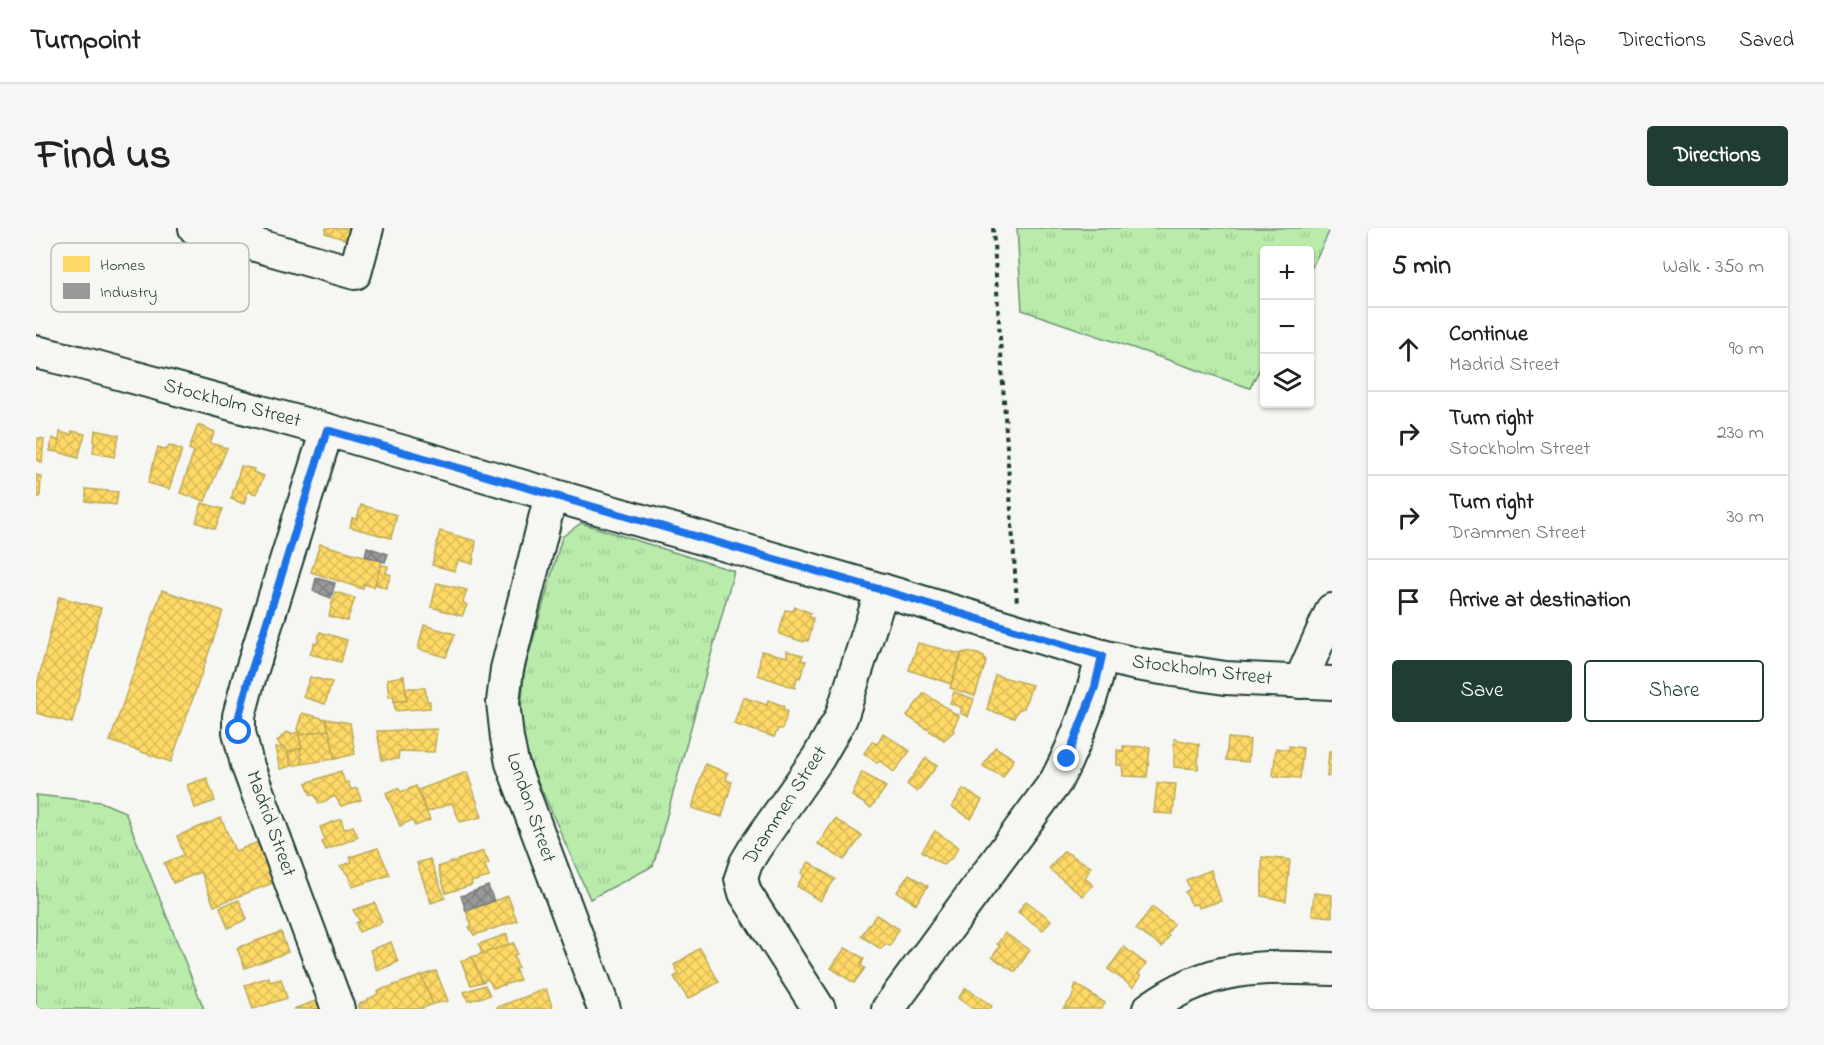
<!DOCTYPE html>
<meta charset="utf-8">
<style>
body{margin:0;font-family:"Indie Flower",sans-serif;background:#f6f6f6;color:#202124}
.controls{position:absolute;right:18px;top:18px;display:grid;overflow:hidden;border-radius:6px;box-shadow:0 2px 4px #0004}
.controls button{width:54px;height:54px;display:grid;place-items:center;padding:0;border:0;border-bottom:2px solid #e0e0e0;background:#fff;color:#202124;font:30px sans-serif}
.stop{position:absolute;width:18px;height:18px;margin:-14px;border:4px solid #1a73e8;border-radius:50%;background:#fff}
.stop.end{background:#1a73e8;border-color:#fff;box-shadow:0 2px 6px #0008}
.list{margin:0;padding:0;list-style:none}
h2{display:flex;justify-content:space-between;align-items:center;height:78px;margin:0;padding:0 24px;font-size:26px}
h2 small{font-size:20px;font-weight:400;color:#757577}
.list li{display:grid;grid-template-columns:39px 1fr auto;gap:18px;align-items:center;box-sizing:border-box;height:84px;padding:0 24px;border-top:2px solid #e0e0e0}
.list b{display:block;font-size:22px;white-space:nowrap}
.list p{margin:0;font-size:20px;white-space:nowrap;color:#757577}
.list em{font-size:20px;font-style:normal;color:#757577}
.actions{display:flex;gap:12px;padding:18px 24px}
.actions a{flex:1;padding:14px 0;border:2px solid #1f3d34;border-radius:6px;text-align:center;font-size:21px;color:#1f3d34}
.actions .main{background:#1f3d34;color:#fff}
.icon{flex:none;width:33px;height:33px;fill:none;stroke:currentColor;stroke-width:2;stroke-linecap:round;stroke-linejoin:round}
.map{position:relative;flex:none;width:1296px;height:781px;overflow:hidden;border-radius:6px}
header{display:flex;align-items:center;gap:36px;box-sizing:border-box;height:84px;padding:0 30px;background:#fff;border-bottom:2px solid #e0e0e0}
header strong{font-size:28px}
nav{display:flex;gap:33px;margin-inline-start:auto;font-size:21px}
.intro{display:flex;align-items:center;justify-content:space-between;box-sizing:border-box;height:144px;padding:0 36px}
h1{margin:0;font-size:42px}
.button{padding:15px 27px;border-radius:6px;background:#1f3d34;color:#fff;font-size:21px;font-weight:700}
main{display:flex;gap:36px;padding:0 36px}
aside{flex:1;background:#fff;border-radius:6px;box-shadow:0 2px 4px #0004}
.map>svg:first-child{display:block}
.grass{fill:url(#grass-tufts);stroke:#6c9470;stroke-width:1.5}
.homes{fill:url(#homes-cross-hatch);stroke:#bcaa57;stroke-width:1.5}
.industry{fill:url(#industry-cross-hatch);stroke:#747d7b;stroke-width:1.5}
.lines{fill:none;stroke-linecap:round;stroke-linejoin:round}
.minor-casing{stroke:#1f3d34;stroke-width:36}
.path{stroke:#1f3d34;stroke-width:4;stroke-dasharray:4.5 4.5;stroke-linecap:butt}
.minor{stroke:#f6f6f2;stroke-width:32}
.route{stroke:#1a73e8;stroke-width:8}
.labels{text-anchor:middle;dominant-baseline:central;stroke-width:6;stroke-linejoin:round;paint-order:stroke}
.street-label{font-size:20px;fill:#1f3d34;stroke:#f6f6f2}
.key{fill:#f6f6f2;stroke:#b6beb9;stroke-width:1.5}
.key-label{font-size:16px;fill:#1f3d34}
</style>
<header>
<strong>Turnpoint</strong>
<nav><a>Map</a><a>Directions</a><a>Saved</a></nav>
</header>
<div class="intro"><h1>Find us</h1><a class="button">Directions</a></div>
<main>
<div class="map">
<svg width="1296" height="781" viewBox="0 0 1296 781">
<defs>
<pattern id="grass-tufts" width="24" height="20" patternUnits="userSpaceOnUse" patternTransform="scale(1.5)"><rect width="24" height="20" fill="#b9ebab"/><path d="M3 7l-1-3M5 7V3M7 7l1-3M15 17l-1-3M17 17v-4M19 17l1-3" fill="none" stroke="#9fca94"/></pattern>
<pattern id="homes-cross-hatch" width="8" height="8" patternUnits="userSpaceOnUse" patternTransform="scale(1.5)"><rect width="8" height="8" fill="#ffd966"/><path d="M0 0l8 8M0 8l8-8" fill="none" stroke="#dabb59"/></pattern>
<pattern id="industry-cross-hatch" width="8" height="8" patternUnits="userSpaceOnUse" patternTransform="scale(1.5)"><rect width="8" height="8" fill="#999"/><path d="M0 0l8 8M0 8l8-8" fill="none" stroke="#7c7e7e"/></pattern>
</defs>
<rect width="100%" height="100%" fill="#f6f6f2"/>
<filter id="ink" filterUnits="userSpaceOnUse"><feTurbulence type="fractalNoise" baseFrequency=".0167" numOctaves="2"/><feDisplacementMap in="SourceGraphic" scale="12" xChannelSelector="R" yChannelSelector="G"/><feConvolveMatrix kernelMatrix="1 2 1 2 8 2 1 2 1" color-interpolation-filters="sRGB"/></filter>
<g filter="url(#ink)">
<g class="grass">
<polygon points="981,0 1295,0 1274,43 1274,22 1228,22 1228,132 1214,160 986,82"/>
<polygon points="545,295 698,343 617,638 554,671 496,540 484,500 488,444 526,309"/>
<polygon points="0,567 65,574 89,584 168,781 0,781"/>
</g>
<g class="homes">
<polygon points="290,0 318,0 314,13 289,5"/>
<polygon points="162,197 179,204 174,215 191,220 169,273 144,265 158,223 153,221"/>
<polygon points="59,202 83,207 78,229 57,225"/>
<polygon points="36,203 49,206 42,230 22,224 24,204 35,207"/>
<polygon points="0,210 8,211 6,234 0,232"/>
<polygon points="16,210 23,213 22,224 14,223"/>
<polygon points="133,217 146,222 133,261 112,255 122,219 131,222"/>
<polygon points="205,238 218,241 217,244 228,248 220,266 212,263 208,276 195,271"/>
<polygon points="0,247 5,248 4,269 0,269"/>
<polygon points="50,261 82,264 80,277 50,273"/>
<polygon points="166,275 187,281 179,301 160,294"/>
<polygon points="325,277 361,287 355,310 314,299 316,290 321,291"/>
<polygon points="404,303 440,313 437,336 422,332 419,343 396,337"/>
<polygon points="284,316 346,333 338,359 328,356 327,361 275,344"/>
<polygon points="345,337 352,338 350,345 355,347 350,360 339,356"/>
<polygon points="401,355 431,362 427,374 431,377 426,388 395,379"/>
<polygon points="126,362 187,383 135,534 74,513"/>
<polygon points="299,364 319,370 311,393 293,388"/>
<polygon points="23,369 65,380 36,495 0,485 0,461"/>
<polygon points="759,379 775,385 773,389 777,390 775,403 772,413 768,412 768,414 743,406 749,382 757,383"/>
<polygon points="388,397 419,406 410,429 382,421"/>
<polygon points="284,404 311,412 305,434 274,426 278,415 281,416"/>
<polygon points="882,415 925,426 915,456 873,442"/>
<polygon points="725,423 751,429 751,423 767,427 765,432 770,433 764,450 761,449 759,460 722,447"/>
<polygon points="930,424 942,426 948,429 950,434 939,468 914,460 926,425"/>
<polygon points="959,447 996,457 988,480 982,482 978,490 951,482"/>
<polygon points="368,448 371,473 358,473 357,468 353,469 351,451"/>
<polygon points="274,449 296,454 289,476 267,469"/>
<polygon points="370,460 389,460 391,473 394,473 394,480 359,483 358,473 371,473"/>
<polygon points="918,464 938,471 932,489 924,485 926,480 914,475"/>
<polygon points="888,465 923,488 917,501 918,503 908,512 871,488"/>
<polygon points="707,469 731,477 732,472 748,478 747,482 751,483 749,493 746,501 742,501 738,509 698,496"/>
<polygon points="266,485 290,491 293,502 263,507 261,501"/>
<polygon points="290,491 314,495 319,526 299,531"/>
<polygon points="401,501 398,524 363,523 362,531 346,532 341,503"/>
<polygon points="293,502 299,531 266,536 264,521 266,520 263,507"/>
<polygon points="250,504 256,506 262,504 266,520 252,524 241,514"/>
<polygon points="847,505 874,523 858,544 844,533 841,535 828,525 836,514 841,516"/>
<polygon points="1192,510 1214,512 1212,534 1190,532"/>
<polygon points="1138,511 1163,516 1162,541 1138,539"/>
<polygon points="1087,518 1114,519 1111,549 1087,548 1086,537 1081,537 1081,522 1087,523"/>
<polygon points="1253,518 1267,520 1264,550 1237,548 1240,520 1253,522"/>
<polygon points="246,519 252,524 255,538 244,541 239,520"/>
<polygon points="959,519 978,531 967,549 947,538"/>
<polygon points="264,521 266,536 255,538 252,524"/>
<polygon points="1293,523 1296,523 1296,548 1291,548"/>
<polygon points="890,530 901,538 881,564 871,556"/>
<polygon points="669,536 692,545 690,552 696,554 686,589 656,580"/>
<polygon points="305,543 309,555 312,554 315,562 321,560 325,572 305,578 299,568 283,576 279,567 275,567 270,555"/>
<polygon points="431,544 446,589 424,594 416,575 391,584 382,562"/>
<polygon points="826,544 850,559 835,580 816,568"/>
<polygon points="171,550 179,573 159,580 151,557"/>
<polygon points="1121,555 1140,556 1137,586 1118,585"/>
<polygon points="380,558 394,592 379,598 376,592 364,598 350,565 362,560 365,564"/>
<polygon points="927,561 946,572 935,591 916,579"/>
<polygon points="185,590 199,623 223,614 239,654 178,678 165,644 137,655 128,635 148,627 141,608"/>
<polygon points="305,591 308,601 317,598 322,609 290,622 286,614 289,612 284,599"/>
<polygon points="799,591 826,608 808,632 782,616"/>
<polygon points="899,603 922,619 917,629 907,637 886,623"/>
<polygon points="342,620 354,647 316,659 312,647 304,638 316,634 314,629"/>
<polygon points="447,623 453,635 449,637 453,649 435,654 436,657 410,665 402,639"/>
<polygon points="1028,623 1055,639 1049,650 1057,657 1047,668 1013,641"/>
<polygon points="1226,629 1254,632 1250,673 1226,668"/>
<polygon points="394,631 409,670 395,675 381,635"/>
<polygon points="773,634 799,651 784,673 761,658 768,647 765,645"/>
<polygon points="1175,642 1185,673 1162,680 1161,676 1156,677 1149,664 1154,661 1150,652"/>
<polygon points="873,646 892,658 880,676 861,664"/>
<polygon points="1278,665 1296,667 1296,689 1276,687"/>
<polygon points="472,668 481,693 438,707 433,699 436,698 430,683"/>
<polygon points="203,672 211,691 192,700 184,679"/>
<polygon points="990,673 1015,692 1007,702 982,684"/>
<polygon points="339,675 346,694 323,704 320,695 324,693 317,682"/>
<polygon points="1116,679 1138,696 1131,706 1133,708 1126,719 1100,701"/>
<polygon points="840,687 863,701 854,718 850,716 845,721 825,708"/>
<polygon points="245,704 252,724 209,740 201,720"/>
<polygon points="969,705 994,722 979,744 956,729 964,718 961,716"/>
<polygon points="471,706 473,717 446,726 443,716"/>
<polygon points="355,714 362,734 341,743 334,722"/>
<polygon points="478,715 481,726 478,727 482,740 479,741 484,752 457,760 452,751 446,754 436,729"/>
<polygon points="1088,719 1110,736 1102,746 1105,748 1097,759 1072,741"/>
<polygon points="664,720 683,754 652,771 638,749 643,746 638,737"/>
<polygon points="809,720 828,730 825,738 829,740 818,755 795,740"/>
<polygon points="436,729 446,754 435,757 425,733"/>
<polygon points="400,743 412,773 397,776 385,748"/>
<polygon points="385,748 397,776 384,781 324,781 322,777 342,766 341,763"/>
<polygon points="233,749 234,754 245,751 251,770 217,781 209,757"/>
<polygon points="1040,756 1069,775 1065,781 1027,781 1036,770"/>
<polygon points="449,757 454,767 432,773 428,764"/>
<polygon points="930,760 956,778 953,781 937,781 922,770"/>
<polygon points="510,761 517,781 462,781 461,779"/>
<polygon points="283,772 287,781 257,781"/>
</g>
<g class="industry">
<polygon points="331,319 352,326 349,334 329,328"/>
<polygon points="280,350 299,355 295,370 277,363"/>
<polygon points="452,658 458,673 430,683 425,668"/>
</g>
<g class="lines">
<g class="minor-casing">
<g id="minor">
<polyline points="159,0 319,45 331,0"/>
<polyline points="0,124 42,134 291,202 846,362 1066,428 1100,436 1189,450 1296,455"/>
<polyline points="291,202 212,454 203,488 203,504 211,536 302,781"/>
<polyline points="515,267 471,441 467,474 471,510 476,535 568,781"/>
<polyline points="1264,454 1296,382"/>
<polyline points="783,781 709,665 705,650 710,635 719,620 782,530 805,490 846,362"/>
<path d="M852,781L1020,553C1041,513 1056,472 1066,428"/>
<path d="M1113,781C1174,736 1224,738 1296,741"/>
</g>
</g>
<polyline class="path" points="957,0 981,376"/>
<use href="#minor" class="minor"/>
</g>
</g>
<g class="lines" filter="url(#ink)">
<polyline class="route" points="203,504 203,488 212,454 291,202 846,362 1066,428 1059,459 1031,531"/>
</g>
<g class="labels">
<g class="street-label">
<text transform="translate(196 176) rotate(15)">Stockholm Street</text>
<text transform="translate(1166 443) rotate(7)">Stockholm Street</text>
<text transform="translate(750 578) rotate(-57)">Drammen Street</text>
<text transform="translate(494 580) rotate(71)">London Street</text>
<text transform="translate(234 596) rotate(70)">Madrid Street</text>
</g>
</g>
<rect x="15" y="15" width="198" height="69" rx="9" class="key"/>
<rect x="27" y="28" width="27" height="16" fill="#ffd966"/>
<rect x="27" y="55" width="27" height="16" fill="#999"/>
<g class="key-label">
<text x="64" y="42">Homes</text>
<text x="64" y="69">Industry</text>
</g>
</svg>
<div class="controls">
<button>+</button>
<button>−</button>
<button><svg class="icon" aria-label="layers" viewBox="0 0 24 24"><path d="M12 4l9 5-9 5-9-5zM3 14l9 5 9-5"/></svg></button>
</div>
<div class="stop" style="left:203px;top:504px"></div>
<div class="stop end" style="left:1031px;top:531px"></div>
</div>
<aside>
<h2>5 min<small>Walk · 350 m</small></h2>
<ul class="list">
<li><svg class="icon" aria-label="ahead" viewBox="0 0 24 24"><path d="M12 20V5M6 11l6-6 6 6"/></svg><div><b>Continue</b><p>Madrid Street</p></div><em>90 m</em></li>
<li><svg class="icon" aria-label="right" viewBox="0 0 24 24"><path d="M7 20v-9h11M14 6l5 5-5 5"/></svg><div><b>Turn right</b><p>Stockholm Street</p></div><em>230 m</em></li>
<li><svg class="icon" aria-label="right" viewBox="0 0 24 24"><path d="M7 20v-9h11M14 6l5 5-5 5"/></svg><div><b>Turn right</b><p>Drammen Street</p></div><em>30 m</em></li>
<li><svg class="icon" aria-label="arrive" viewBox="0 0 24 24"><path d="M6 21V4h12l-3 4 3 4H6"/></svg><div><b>Arrive at destination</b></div></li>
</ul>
<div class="actions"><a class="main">Save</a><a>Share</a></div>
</aside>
</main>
